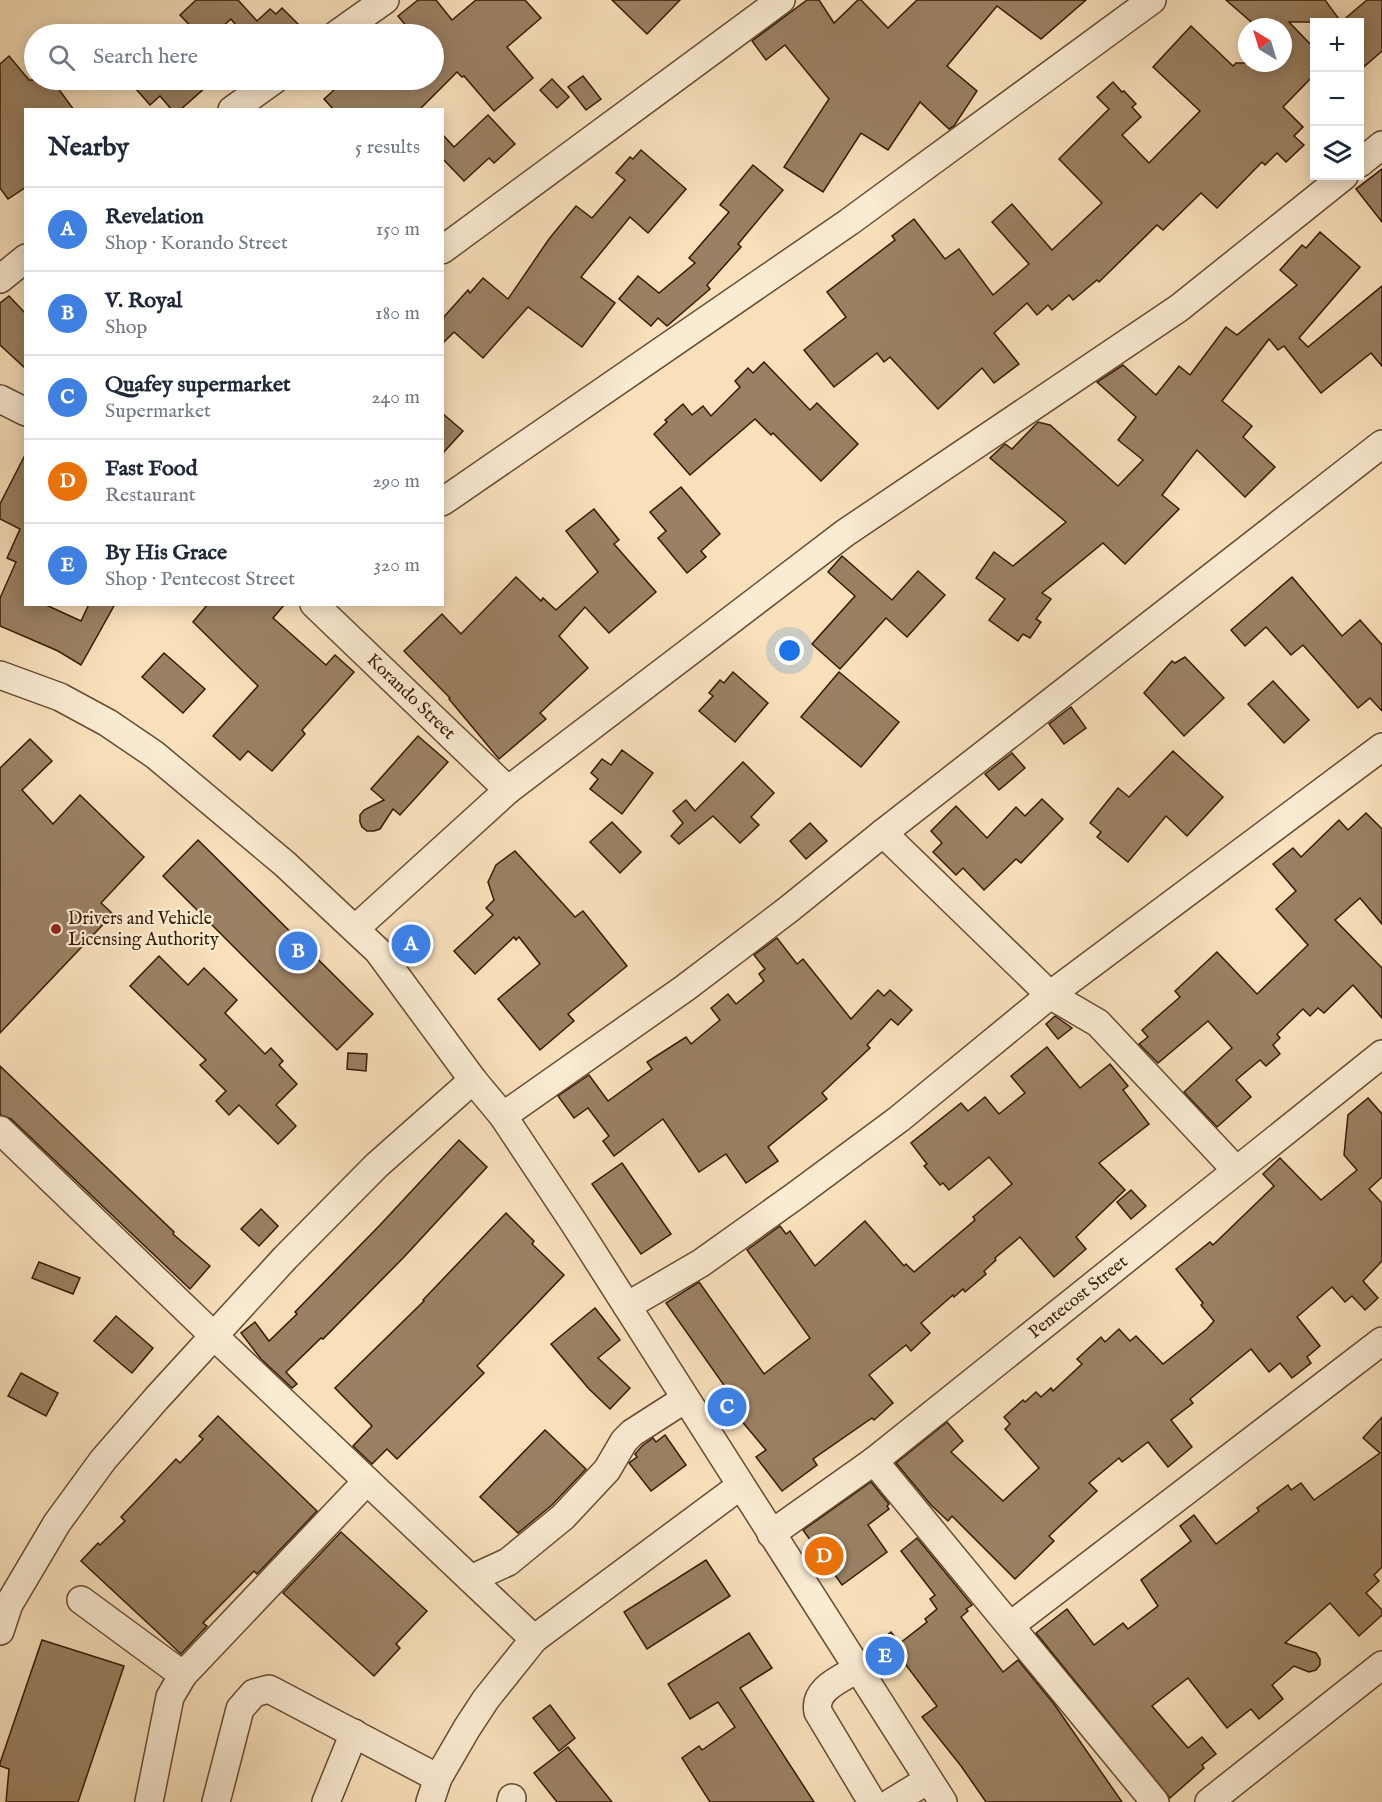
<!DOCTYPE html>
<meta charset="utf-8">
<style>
body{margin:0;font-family:"IM FELL English",serif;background:#f6f6f7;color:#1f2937}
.controls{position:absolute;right:18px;top:18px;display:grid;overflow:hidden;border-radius:0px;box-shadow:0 3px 15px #0003}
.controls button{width:54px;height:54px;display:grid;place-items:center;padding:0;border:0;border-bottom:2px solid #e0e1e3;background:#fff;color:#1f2937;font:30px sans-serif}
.compass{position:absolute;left:1238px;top:18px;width:54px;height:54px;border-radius:50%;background:#fff;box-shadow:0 3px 15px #0003;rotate:322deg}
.you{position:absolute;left:790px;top:651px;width:21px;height:21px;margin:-15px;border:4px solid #fff;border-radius:50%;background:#1a73e8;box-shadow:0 0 0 9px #1a73e833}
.badge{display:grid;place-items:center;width:39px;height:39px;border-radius:50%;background:#d93025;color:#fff;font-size:20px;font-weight:700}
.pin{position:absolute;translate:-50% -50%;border:3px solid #fff;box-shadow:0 2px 6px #0006}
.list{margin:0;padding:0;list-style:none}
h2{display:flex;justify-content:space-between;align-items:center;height:78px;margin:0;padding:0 24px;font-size:26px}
h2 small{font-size:20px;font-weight:400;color:#747a83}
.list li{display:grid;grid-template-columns:39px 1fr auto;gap:18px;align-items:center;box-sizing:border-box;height:84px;padding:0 24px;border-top:2px solid #e0e1e3}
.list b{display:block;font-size:22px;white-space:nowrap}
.list p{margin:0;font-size:20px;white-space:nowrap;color:#747a83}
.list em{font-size:20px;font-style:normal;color:#747a83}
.icon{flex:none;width:33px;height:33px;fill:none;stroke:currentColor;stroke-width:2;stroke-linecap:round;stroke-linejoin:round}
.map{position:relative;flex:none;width:1382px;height:1802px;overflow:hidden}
.search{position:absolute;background:#fff;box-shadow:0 3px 15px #0003;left:24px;top:24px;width:420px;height:66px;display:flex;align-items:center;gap:15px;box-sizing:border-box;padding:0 21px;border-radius:33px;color:#747a83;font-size:22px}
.panel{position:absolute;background:#fff;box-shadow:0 3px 15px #0003;left:24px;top:108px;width:420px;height:498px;border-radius:0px}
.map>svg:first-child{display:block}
.building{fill:#9b8163;stroke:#361b04;stroke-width:1.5}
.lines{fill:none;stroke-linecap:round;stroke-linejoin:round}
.minor-casing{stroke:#664c32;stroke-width:30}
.minor{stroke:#faebd3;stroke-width:27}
.poi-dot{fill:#8f2418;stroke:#faebd3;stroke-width:2}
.labels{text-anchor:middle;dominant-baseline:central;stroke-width:4.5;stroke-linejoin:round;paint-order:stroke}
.street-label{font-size:18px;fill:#361b04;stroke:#faebd3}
.poi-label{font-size:18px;fill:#361b04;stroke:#faebd3;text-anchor:start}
</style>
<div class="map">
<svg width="1382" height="1802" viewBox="0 0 1382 1802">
<rect width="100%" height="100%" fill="#f8e0bb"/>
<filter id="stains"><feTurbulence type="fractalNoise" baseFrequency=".00333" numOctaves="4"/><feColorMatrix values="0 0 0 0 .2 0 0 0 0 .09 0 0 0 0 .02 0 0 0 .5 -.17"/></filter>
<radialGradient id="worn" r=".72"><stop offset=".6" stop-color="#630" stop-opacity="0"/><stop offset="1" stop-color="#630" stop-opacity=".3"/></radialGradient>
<g class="building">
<polygon points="196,0 238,0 257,21 270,9 276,14 282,8 308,34 243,34 231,19 214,34 198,34 180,15"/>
<polygon points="418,0 436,0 452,20 476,0 525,0 541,18 507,47 533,78 494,111 464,76 462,77 457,72 419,110 334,110 324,99 335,89 327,80 434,80 434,34 413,34 398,16"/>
<polygon points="612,0 680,0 647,34"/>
<polygon points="807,0 819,0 834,23 858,0 861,0 888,28 917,0 1086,0 1041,39 997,6 947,66 977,91 954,126 949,129 920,102 888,150 861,133 823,192 784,167 829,99 785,45 766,60 752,41"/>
<polygon points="1226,0 1325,0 1341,22 1367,0 1382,0 1382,51 1359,71 1359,22 1289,22 1314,48 1314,75 1283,107 1303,127 1294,136 1304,145 1286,162 1277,153 1265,165 1262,162 1217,208 1201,193 1163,230 1157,225 1099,282 1097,280 1073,300 1069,295 1052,310 1048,305 1037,315 1027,303 994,333 1019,364 994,383 982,368 938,409 890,357 884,362 877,353 834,387 804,350 846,317 827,292 895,240 892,236 914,219 945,259 959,249 993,295 1029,264 992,222 1012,204 1052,250 1102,203 1059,159 1109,109 1097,97 1113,82 1122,92 1124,91 1136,104 1132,107 1141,117 1122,135 1149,163 1200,111 1153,67 1191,26 1233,66 1236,63 1283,63 1283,27 1257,27"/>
<polygon points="9,56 29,80 52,80 74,110 26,110 26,187 8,199 0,188 0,64"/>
<polygon points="583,76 601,99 586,110 568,87"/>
<polygon points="552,79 569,97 557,108 540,90"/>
<polygon points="146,80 214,80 180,110 172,110 160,96 150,105 136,89"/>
<polygon points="488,115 515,144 494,163 489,158 464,181 442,158 442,134 454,147"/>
<polygon points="641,150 686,189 648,233 630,217 581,277 615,303 582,347 528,307 483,358 454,332 442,344 442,319 468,290 470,293 483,278 508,299 549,239 576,206 592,218 625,180 616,173 630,157 633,159"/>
<polygon points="753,165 783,190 738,244 741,247 707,285 710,289 667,326 658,318 651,326 619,299 638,276 659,293 695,263 689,258 729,212 720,205"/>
<polygon points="1382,169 1382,222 1356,189"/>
<polygon points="1320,232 1360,267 1299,338 1308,347 1382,286 1382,366 1371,353 1321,393 1284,346 1278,350 1269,339 1222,401 1252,426 1243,437 1275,467 1245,497 1197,450 1162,495 1179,509 1125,564 1103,543 1042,593 1051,599 1036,619 1041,622 1030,638 1023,634 1018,641 989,620 1005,599 976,578 994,552 1013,566 1066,522 990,458 1005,444 1012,449 1038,422 1050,425 1118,486 1143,460 1118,440 1136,417 1097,382 1123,365 1156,395 1179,366 1190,375 1226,327 1237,335 1297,285 1280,270 1302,245 1306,248"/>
<polygon points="9,296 26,314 26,369 0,345 0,303"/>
<polygon points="764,362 810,410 817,403 858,444 821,481 773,433 771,435 755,419 690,475 654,434 667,422 665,420 683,404 692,415 703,406 711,416 740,387 735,381 748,368 753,373"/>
<polygon points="442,413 463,431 442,454"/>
<polygon points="26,453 26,604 44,604 81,621 89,604 115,604 81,665 58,651 0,626 0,598 16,562 7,558 20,529 0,519 0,504"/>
<polygon points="681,487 720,534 701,551 706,557 687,573 658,538 666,531 650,512"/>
<polygon points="594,509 619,540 614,544 656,592 609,633 585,607 559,636 588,668 540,713 546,719 499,759 449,699 450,698 404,651 442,614 461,634 516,577 541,601 543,598 556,610 598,572 566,531"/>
<polygon points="842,556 892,600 918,571 945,595 907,637 886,618 840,669 812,644 855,596 828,572"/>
<polygon points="1292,577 1342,636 1360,620 1382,645 1382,711 1370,698 1358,708 1303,645 1291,655 1266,627 1245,646 1231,630"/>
<polygon points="208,604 285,604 273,618 326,665 335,655 354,672 302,730 305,734 272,771 248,751 240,760 213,736 258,686 193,622"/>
<polygon points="164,653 205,689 183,713 142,677"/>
<polygon points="1185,657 1224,698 1184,736 1144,693 1172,661 1175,663"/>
<polygon points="733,672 768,703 735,742 699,711 713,696 709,693 720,680 724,683"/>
<polygon points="839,672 899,722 861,767 801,717"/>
<polygon points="1273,681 1309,720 1284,743 1248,704"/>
<polygon points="1071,707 1086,728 1064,744 1049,724"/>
<polygon points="418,736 448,762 400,815 393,809 380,829 374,831 367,831 362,827 360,822 360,815 364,810 384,800 371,789"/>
<polygon points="30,739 52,761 22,790 53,824 80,795 144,857 101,903 113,914 0,1033 0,768"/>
<polygon points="622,750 653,773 622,814 590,789 598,779 591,773 602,759 611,765"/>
<polygon points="1173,751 1223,797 1187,836 1166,816 1128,862 1097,837 1101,832 1090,823 1118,788 1129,797"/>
<polygon points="1012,753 1025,768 999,790 985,774"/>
<polygon points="743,762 774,793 751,817 759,825 740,843 713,816 679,844 671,836 683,823 673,811 686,800 695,811"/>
<polygon points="1042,799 1063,819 1021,863 1016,859 984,890 963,868 956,875 933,852 942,843 931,831 956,806 987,838 1016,807 1025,816"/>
<polygon points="1366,813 1382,829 1382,924 1360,898 1335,920 1382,968 1382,1018 1353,985 1324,1013 1318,1008 1310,1016 1303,1009 1277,1034 1280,1038 1273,1045 1280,1054 1266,1066 1260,1060 1236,1080 1251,1097 1217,1127 1184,1092 1232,1048 1208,1021 1158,1063 1139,1044 1148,1037 1142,1030 1180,997 1175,991 1217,952 1257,994 1308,945 1276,909 1296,891 1273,864 1293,848 1301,857 1339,820 1348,830"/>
<polygon points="612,822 641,852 620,873 590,842"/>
<polygon points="810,823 827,841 806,859 790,841"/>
<polygon points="198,840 373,1014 337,1050 163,876"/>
<polygon points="515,851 575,917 583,911 627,966 568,1014 574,1021 540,1050 498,999 540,964 519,937 516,940 514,937 475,974 454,951 493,915 486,908 494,900 488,882 496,865"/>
<polygon points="777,938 797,964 803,959 851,1019 878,990 884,996 890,990 912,1010 898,1025 891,1019 867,1045 870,1048 822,1093 827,1099 768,1147 778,1161 746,1183 726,1154 699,1172 663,1119 614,1156 603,1141 609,1136 588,1108 574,1118 558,1096 589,1075 608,1101 652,1069 647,1062 686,1037 691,1044 720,1020 711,1008 728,994 736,1004 764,981 759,974 765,969 754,955"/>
<polygon points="159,956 188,985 204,968 237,1000 225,1013 265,1054 271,1048 283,1061 279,1065 297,1084 276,1105 296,1126 278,1144 239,1105 229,1115 216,1101 226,1091 200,1065 206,1060 130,986"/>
<polygon points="1055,1016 1072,1028 1058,1039 1046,1024"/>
<polygon points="1047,1047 1080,1088 1110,1064 1128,1086 1123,1090 1149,1124 1099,1163 1125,1190 1076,1237 1086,1249 1054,1277 1020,1237 995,1258 996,1260 984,1271 986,1274 965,1292 963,1289 954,1297 953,1295 921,1323 930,1333 911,1351 906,1345 869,1375 893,1403 874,1420 872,1418 813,1459 817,1465 782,1491 756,1457 766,1450 740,1419 745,1415 666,1303 699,1282 764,1374 810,1338 747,1250 780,1226 786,1234 790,1231 815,1266 865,1221 904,1266 906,1264 914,1272 975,1220 973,1217 1012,1184 989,1157 949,1190 943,1183 940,1185 924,1166 927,1164 911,1143 961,1103 968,1111 985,1097 999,1114 1025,1093 1011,1076"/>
<polygon points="348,1053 367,1054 366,1071 347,1069"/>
<polygon points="0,1066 174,1232 173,1234 210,1266 190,1289 11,1119 0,1115"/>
<polygon points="1368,1098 1382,1114 1382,1177 1369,1189 1382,1203 1382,1261 1363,1281 1378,1298 1365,1310 1352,1296 1345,1302 1332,1287 1297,1317 1320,1346 1307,1357 1311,1363 1292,1378 1280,1363 1269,1372 1251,1349 1190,1399 1193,1403 1171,1420 1192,1447 1168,1467 1148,1442 1122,1462 1119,1458 1089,1483 1097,1491 1049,1536 1054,1541 1015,1579 952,1516 948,1521 931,1505 896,1463 947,1422 963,1441 951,1452 1003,1501 1039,1468 1005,1429 1010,1424 1004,1417 1023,1400 1025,1402 1036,1392 1041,1397 1051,1388 1053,1391 1082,1364 1077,1359 1101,1337 1105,1342 1119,1329 1130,1341 1136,1336 1163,1364 1207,1329 1214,1321 1201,1305 1203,1303 1176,1269 1210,1242 1213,1245 1274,1186 1263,1174 1280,1158 1321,1200 1357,1170 1344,1155 1348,1115"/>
<polygon points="459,1140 487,1167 405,1256 323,1339 321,1338 286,1372 297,1384 292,1388 261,1359 241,1333 255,1322 269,1341 297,1314 295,1312 380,1225"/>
<polygon points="622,1163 671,1234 641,1254 592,1184"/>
<polygon points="1131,1190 1146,1206 1131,1219 1117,1202"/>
<polygon points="261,1209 278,1226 259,1246 241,1229"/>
<polygon points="506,1213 534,1241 532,1244 564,1275 477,1366 484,1373 397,1459 387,1449 372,1464 353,1446 372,1426 335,1388 424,1301 423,1300"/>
<polygon points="39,1262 80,1278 73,1294 32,1278"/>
<polygon points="595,1308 620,1340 598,1358 630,1388 610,1409 589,1389 551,1344"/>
<polygon points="116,1316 153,1348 132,1373 94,1341"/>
<polygon points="21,1373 58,1393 46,1416 8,1396"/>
<polygon points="218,1416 317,1511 257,1574 254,1571 203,1623 207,1626 181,1654 81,1561 98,1543 100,1545 125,1521 121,1517 176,1459 180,1463 203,1439 199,1436"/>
<polygon points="1382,1417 1382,1567 1374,1575 1379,1581 1366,1593 1382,1610 1382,1615 1359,1636 1330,1603 1285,1643 1316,1653 1320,1659 1320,1665 1316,1670 1309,1672 1294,1666 1272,1685 1283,1699 1259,1719 1251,1709 1227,1728 1188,1678 1152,1706 1188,1748 1202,1737 1216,1754 1202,1765 1204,1768 1170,1798 1036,1633 1067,1609 1094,1645 1123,1623 1128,1629 1158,1606 1141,1580 1191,1541 1180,1526 1194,1515 1216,1544 1259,1511 1257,1508 1288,1485 1291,1490 1301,1483 1314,1500 1380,1453 1363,1438"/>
<polygon points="545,1430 586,1469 552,1505 518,1533 480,1497"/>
<polygon points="665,1435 686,1465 651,1491 629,1463 637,1457 635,1454 642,1446 653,1438 656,1442"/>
<polygon points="871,1482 889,1504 887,1506 889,1509 868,1525 887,1552 842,1585 803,1530"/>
<polygon points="341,1532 427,1611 396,1644 400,1648 374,1676 283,1593"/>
<polygon points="917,1538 972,1605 966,1609 968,1611 961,1617 1003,1672 1018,1660 1054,1704 1122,1802 986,1802 961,1766 922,1717 937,1706 903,1661 890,1670 872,1647 891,1632 900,1643 927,1622 925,1619 937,1609 930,1599 935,1595 901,1551"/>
<polygon points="706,1560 730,1596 647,1649 624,1612"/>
<polygon points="749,1633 772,1668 740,1688 814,1802 710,1802 682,1758 699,1746 702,1750 735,1727 718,1702 690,1719 668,1684"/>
<polygon points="42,1640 124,1666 78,1802 6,1802 9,1769 0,1766 0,1763"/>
<polygon points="550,1705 575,1738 559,1751 533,1718"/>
<polygon points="568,1747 612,1802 557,1802 534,1773"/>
</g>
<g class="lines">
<g class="minor-casing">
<g id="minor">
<polyline points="337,34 385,0"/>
<polyline points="232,110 274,80"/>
<polyline points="1360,163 1382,145"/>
<polyline points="442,250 781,0"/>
<polyline points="0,279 26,258"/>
<polyline points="0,399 26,412"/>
<polyline points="442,502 849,222 1152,0"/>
<path id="s1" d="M314,604L508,790"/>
<polyline points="0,675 60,697 108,723 155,755 285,864 378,951 473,1080 503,1116 574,1223 943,1802"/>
<polyline points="883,833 1050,995 1098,1023 1236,1170"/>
<polyline points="356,928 508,790 845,533 1179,308 1344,176"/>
<polyline points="503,1116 685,988 789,909 883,833 1382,444"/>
<polyline points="0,1130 214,1336 534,1639"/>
<polyline points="627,1306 701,1263 795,1196 899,1119 1050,995 1382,747"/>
<polyline points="874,1461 1155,1802"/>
<path id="s2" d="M771,1534L874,1461L1382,1054"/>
<polyline points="471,1579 508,1562 563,1517 607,1470 624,1441 632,1433 685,1399"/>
<polyline points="81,1600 183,1675"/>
<polyline points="1011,1625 1382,1341"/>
<polyline points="0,1631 9,1604 57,1523 103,1460 156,1399 285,1258 377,1165 473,1080"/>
<path d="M857,1669C841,1679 813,1689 818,1712L872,1802"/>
<polyline points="149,1802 170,1697 183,1675 367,1481"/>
<polyline points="216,1802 240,1709 254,1693 269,1689 438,1778"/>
<polyline points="326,1802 354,1733"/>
<polyline points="430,1802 438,1778 467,1728 486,1699 534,1639 740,1486"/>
<polyline points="511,1802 512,1798"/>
<polyline points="892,1802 928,1780"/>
<polyline points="1209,1802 1382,1665"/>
</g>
</g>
<use href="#minor" class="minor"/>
</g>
<circle class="poi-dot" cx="56" cy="929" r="6"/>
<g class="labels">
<g class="street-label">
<text stroke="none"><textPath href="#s1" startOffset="134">Korando Street</textPath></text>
<text stroke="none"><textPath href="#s2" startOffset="388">Pentecost Street</textPath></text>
</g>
<g class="poi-label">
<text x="68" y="919">Drivers and Vehicle<tspan x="68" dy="21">Licensing Authority</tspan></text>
</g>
</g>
<rect width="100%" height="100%" filter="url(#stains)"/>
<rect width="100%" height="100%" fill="url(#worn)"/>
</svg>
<div class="controls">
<button>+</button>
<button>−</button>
<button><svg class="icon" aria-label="layers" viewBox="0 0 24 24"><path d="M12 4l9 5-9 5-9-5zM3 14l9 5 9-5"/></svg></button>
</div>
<svg class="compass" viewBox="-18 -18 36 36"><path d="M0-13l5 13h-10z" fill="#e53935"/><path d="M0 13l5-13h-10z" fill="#747a83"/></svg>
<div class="you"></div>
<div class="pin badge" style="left:411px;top:944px;background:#3f7fe0">A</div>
<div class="pin badge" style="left:298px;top:951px;background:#3f7fe0">B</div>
<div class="pin badge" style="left:727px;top:1407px;background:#3f7fe0">C</div>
<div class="pin badge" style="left:824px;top:1556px;background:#e8710a">D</div>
<div class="pin badge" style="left:885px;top:1656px;background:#3f7fe0">E</div>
<div class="search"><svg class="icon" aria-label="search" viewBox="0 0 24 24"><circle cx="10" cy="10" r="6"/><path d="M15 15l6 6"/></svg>Search here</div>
<section class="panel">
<h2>Nearby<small>5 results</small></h2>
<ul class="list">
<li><span class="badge" style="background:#3f7fe0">A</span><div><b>Revelation</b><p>Shop · Korando Street</p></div><em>150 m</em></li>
<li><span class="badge" style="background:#3f7fe0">B</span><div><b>V. Royal</b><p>Shop</p></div><em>180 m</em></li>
<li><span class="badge" style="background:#3f7fe0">C</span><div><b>Quafey supermarket</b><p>Supermarket</p></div><em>240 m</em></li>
<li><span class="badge" style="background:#e8710a">D</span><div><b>Fast Food</b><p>Restaurant</p></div><em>290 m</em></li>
<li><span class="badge" style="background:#3f7fe0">E</span><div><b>By His Grace</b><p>Shop · Pentecost Street</p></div><em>320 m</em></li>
</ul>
</section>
</div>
